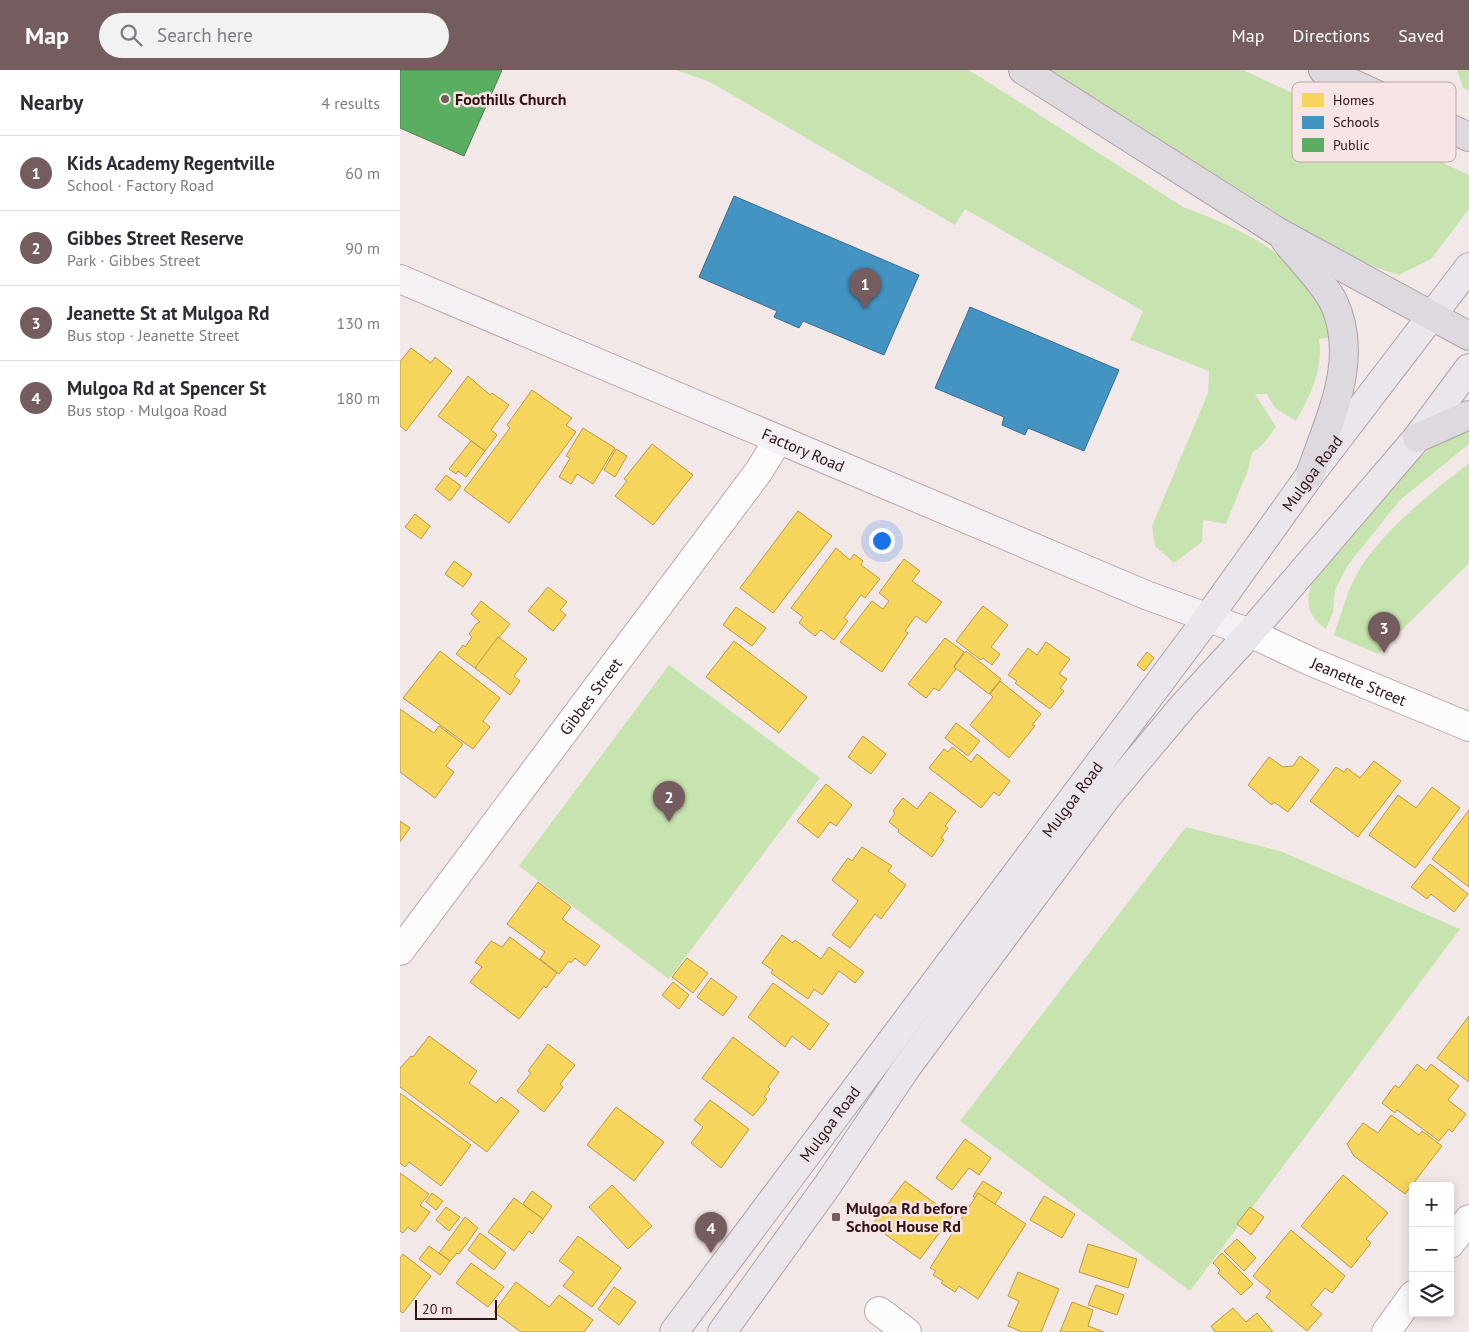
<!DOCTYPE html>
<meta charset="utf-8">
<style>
body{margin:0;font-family:"PT Sans",sans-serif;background:#f2f2f3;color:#2b2b33}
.controls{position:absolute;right:15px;bottom:15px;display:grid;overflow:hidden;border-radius:5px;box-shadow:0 2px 12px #0003}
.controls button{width:45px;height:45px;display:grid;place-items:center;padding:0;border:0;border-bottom:1px solid #e1e1e2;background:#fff;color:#2b2b33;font:25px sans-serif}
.scale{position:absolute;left:15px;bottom:12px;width:82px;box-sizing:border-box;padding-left:5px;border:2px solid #311215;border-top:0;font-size:14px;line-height:18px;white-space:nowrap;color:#311215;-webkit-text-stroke:4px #f7e4e4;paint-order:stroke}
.you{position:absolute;left:481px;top:470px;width:18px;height:18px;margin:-12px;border:4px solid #fff;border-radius:50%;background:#1a73e8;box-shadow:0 0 0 8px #1a73e833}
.badge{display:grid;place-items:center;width:32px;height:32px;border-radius:50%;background:#755d5f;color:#fff;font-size:16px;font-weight:700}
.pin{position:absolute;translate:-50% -41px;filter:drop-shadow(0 1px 2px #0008)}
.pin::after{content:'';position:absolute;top:26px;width:18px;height:15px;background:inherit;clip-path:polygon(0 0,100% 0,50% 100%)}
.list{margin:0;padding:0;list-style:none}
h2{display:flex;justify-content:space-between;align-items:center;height:65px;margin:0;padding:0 20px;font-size:21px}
h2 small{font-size:16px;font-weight:400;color:#7c7c81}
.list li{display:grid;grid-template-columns:32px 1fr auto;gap:15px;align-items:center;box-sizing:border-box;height:75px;padding:0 20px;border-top:1px solid #e1e1e2}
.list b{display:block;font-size:19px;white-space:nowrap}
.list p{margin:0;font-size:16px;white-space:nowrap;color:#7c7c81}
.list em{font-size:16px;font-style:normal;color:#7c7c81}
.icon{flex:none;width:28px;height:28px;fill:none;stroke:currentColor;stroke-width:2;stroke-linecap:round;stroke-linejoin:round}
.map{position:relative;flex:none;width:1069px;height:1262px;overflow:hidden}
header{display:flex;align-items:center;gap:30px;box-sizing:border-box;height:70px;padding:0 25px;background:#755d5f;color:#fff}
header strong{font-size:24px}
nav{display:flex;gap:28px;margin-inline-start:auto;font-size:18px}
.search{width:350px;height:45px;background:#f2f2f3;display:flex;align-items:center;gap:12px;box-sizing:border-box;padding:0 18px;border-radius:28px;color:#7c7c81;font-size:19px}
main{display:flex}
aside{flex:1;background:#fff}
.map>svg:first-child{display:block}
.green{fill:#c7e3af}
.homes{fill:#f6d55c;stroke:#bb9a47}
.schools{fill:#4393c3;stroke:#3e6c8f}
.public{fill:#5aae61;stroke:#4e7f4a}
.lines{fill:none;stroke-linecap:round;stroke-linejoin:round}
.street-casing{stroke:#bba7a8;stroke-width:30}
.secondary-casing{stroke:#bba7a8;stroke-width:30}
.primary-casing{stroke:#aea2aa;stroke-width:30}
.highway-casing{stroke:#aea2aa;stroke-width:30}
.street{stroke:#fdfcfc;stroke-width:28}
.secondary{stroke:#f4f0f3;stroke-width:28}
.primary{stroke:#eae6eb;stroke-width:28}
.highway{stroke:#ded8df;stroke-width:28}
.poi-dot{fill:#755d5f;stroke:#f7e4e4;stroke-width:2}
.labels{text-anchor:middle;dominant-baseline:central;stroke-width:5;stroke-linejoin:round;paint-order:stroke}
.poi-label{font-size:16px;font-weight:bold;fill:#311215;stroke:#f7e4e4;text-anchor:start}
.street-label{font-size:16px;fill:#311215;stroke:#f7e4e4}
.key{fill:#f7e4e4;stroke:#bca5a6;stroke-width:1}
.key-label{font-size:14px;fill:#311215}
</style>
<header>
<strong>Map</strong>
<div class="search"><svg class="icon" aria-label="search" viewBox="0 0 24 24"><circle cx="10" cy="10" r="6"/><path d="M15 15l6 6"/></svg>Search here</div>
<nav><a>Map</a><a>Directions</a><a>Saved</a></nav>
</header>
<main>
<aside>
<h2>Nearby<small>4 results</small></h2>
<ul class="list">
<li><span class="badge">1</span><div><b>Kids Academy Regentville</b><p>School · Factory Road</p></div><em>60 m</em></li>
<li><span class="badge">2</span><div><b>Gibbes Street Reserve</b><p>Park · Gibbes Street</p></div><em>90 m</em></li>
<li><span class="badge">3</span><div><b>Jeanette St at Mulgoa Rd</b><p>Bus stop · Jeanette Street</p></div><em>130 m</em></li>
<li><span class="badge">4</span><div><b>Mulgoa Rd at Spencer St</b><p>Bus stop · Mulgoa Road</p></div><em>180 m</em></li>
</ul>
</aside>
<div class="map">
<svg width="1069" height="1262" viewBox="0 0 1069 1262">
<rect width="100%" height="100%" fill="#f3e8e8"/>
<g class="green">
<path d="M276,0H569L783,137C835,156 890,181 921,230C927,240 928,256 931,267L919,269C924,298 910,326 896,351L875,338L867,324H855L876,357L862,375L852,383L848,400L826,454L803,450L802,472L774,493L755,476L752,456L808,323L809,301L730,270L743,241L565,139L555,155L310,12Z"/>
<path d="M644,0H843L1069,105V139L1031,189L999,205C944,189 896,155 848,125C780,84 712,42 644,0Z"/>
<polygon points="1057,0 1069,0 1069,21 1063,18"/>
<path d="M1069,353V374L1000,430L948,495L935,520L933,542L926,559C909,547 904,533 912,513C956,460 1005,385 1069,353Z"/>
<path d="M1069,393V493L978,584L934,565C942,542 948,517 961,497C989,455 1030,424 1069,393Z"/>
<polygon points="269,595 420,708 269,909 119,796"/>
<polygon points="786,757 880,781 1060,859 790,1221 560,1051"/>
</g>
<g class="homes">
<polygon points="11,278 31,293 35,287 52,301 6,361 0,356 0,292"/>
<polygon points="68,306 90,325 92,323 109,335 91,360 97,365 85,381 38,346"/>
<polygon points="132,320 172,348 166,355 176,362 109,453 64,420 110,358 107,355"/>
<polygon points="183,358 215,378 193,414 177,404 171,414 159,407 170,388 166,386"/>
<polygon points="71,371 85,381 66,407 58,401 56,404 49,399"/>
<polygon points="252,374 293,405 253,455 215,426 227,411 224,409"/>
<polygon points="216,379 227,386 215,407 204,400"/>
<polygon points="46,405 61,416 50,431 35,419"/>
<polygon points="398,441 432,466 373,543 340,518"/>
<polygon points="15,444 30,456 21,469 5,457"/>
<polygon points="436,478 450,490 454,484 463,491 461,495 480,509 465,528 461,525 444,548 448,551 434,570 421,560 415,566 399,553 403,547 391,538"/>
<polygon points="504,489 520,501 512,511 542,532 526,553 516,546 505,561 508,563 482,602 440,572 472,531 483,539 489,531 479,523"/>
<polygon points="54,491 72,504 63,517 45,504"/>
<polygon points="148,517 167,532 160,540 166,545 153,561 128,541"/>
<polygon points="81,531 110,554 75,598 56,584 63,575 65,577 72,567 69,564 76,554 80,552 71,544"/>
<polygon points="583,536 608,555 591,577 600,584 592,595 583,588 581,590 556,571"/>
<polygon points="336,537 366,558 352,576 323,555"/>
<polygon points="98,567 127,589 114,606 120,611 110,625 75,598"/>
<polygon points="545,568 564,582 554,596 556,599 539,621 534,618 526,628 508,614"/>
<polygon points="334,571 407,627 379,663 306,607"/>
<polygon points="646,572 670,589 659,604 667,609 660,618 664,621 650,639 615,613 617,611 608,605 628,578 637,585"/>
<polygon points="40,581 100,628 83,651 90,657 73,679 3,628"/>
<polygon points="566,581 601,609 589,624 554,597"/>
<polygon points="747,582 754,588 744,601 737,595"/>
<polygon points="600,611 641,644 632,655 635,656 609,688 570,655 593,627 590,624"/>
<polygon points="0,639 34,663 39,656 63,674 46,696 54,702 35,728 0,702"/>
<polygon points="556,653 580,671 568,686 545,668"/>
<polygon points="463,666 486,684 471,704 448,687"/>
<polygon points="552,677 571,692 577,684 610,711 599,726 594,722 581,738 529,698 544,679 548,682"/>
<polygon points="900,686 919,700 888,742 874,732 872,735 848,715 869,687 883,697 893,696"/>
<polygon points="974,691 1001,711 958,767 910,731 936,697 944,702 947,698 960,708"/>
<polygon points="426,714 452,735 436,756 430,752 418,768 397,751"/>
<polygon points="1032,717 1060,738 1015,798 969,765 998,725 1016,738"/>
<polygon points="530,722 556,741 545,756 548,758 541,768 544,770 532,787 498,762 499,760 489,752 495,743 493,741 503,728 517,739"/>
<polygon points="1069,740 1069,817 1032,789"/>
<polygon points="0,751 10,758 0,772"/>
<polygon points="462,777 492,796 488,801 506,815 481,849 475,844 450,878 432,865 458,831 432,810 448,788 452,791"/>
<polygon points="1030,794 1068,824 1054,842 1031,824 1027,829 1011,817"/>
<polygon points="138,812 171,837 162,849 200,876 185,896 175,888 171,893 169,891 159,904 140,889 145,882 107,854"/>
<polygon points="382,865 393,873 395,870 421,889 429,877 464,902 455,913 439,901 422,925 414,919 408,929 371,903 373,900 362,893"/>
<polygon points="110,867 157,903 146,918 144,916 119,949 70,912 82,897 75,892 91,871 102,877"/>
<polygon points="287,888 308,903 293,923 272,907"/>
<polygon points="311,908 337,927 323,946 297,927"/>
<polygon points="273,912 289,925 279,939 262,925"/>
<polygon points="373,913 429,954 410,980 392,966 385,977 348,947"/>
<polygon points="1069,946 1069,1012 1037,988"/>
<polygon points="29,966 77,1001 69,1013 96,1033 101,1027 119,1041 87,1082 0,1017 0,998 11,986 13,987"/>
<polygon points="333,967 379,1002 368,1017 370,1019 364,1027 367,1029 353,1046 302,1008"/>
<polygon points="148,974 175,995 160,1014 163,1017 144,1042 117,1021 131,1003 128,1001"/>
<polygon points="1017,994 1026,1001 1031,994 1059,1016 1048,1030 1066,1044 1052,1062 1049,1059 1039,1071 997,1040 995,1043 982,1033 995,1015 999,1018"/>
<polygon points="0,1023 71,1075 41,1116 9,1092 5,1097 0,1093"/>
<polygon points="310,1030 349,1059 321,1098 291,1073 303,1057 294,1050"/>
<polygon points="216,1037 264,1072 234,1111 187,1075"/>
<polygon points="991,1045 1019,1065 1022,1061 1042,1076 1005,1124 954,1086 947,1074 963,1053 978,1063"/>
<polygon points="565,1069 591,1088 579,1105 569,1098 552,1120 536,1108"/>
<polygon points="0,1103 29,1124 20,1135 30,1142 15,1162 8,1157 3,1163 0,1161"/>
<polygon points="943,1105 988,1143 966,1169 971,1173 951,1198 901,1156"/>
<polygon points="505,1111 552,1146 520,1189 472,1155"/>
<polygon points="583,1111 602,1123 592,1138 573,1126"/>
<polygon points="212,1115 252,1156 228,1179 189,1137"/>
<polygon points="132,1121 152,1136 143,1149 123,1134"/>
<polygon points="32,1123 43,1131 36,1140 26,1132"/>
<polygon points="578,1123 626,1154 578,1229 559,1216 555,1222 541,1213 543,1211 533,1205 536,1201 530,1198"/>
<polygon points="644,1126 675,1144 662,1168 630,1150"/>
<polygon points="114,1128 143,1149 132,1164 129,1161 114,1181 88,1162"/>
<polygon points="46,1137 60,1147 49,1161 36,1150"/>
<polygon points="850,1137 864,1147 851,1165 837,1154"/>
<polygon points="65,1147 78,1158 59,1184 57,1183 50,1191 39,1183"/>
<polygon points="891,1160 945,1206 932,1223 925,1218 911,1235 922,1244 907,1261 866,1227 871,1221 853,1206"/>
<polygon points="80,1163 106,1183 94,1200 68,1180"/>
<polygon points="178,1166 221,1198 192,1237 163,1216 174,1202 159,1191"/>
<polygon points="837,1169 856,1188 844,1201 824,1181"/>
<polygon points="688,1174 737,1189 728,1218 679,1202"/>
<polygon points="29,1176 50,1191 40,1205 19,1189"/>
<polygon points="822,1183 853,1214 841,1225 818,1203 820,1200 813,1193"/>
<polygon points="3,1184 31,1206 3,1243 0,1241 0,1188"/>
<polygon points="71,1193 104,1217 88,1237 56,1213"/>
<polygon points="618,1202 659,1219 641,1262 622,1262 608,1256 619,1231 608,1226"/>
<polygon points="116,1212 149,1237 159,1225 193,1250 184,1262 121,1262 94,1242"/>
<polygon points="696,1215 724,1225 717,1245 688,1235"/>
<polygon points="214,1217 236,1232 219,1255 198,1239"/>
<polygon points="672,1232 693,1240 688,1256 704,1262 660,1262"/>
<polygon points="833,1238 846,1252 857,1243 873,1262 815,1262 811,1256"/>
</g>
<g class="schools">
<polygon points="334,126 519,205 484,285 403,251 399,258 374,247 377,241 299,207"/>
<polygon points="570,237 719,300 684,381 628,358 625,365 602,355 604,347 535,318"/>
</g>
<polygon class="public" points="0,0 102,0 64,86 0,58"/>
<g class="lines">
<g class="street-casing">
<g id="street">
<path id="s1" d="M850,563L912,592L1069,657"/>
<path id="s2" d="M0,881L359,401L378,370"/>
<polyline points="1050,1174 1069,1149"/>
<polyline points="479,1241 507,1262"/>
<polyline points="986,1262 1013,1225"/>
</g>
</g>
<g class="secondary-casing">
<g id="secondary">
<path id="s3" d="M0,209L746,525L850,563"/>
</g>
</g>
<g class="primary-casing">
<g id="primary">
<path id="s4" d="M274,1262L807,549L910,405L1069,197"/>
<polyline points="322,1262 427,1116 507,997 706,728 784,635 850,563 1017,368 1069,298"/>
</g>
</g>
<g class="highway-casing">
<g id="highway">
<polyline points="623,0 878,162 1069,266"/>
<polyline points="923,0 1069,67"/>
<path d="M885,170C898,187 924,213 933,231C961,289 929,349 910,405"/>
<polyline points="1017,368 1069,345"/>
</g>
</g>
<use href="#street" class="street"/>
<use href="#secondary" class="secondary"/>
<use href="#primary" class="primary"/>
<use href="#highway" class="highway"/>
</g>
<g class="poi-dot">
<circle cx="45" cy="29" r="5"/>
<rect x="431" y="1142" width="10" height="10" rx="2.5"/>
</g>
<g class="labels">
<g class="poi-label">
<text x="55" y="29">Foothills Church</text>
<text x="446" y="1138">Mulgoa Rd before<tspan x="446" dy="18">School House Rd</tspan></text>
</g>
<g class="street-label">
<text stroke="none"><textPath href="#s3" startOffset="438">Factory Road</textPath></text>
<text stroke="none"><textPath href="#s4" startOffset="1070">Mulgoa Road</textPath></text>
<text stroke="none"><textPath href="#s1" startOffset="119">Jeanette Street</textPath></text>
<text stroke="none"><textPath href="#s2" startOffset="318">Gibbes Street</textPath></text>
<text stroke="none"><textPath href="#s4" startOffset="665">Mulgoa Road</textPath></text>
<text stroke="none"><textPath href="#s4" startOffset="260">Mulgoa Road</textPath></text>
</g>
</g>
<rect x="892" y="12" width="164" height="80" rx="8" class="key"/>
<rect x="902" y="23" width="22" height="14" fill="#f6d55c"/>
<rect x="902" y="46" width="22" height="13" fill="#4393c3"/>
<rect x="902" y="68" width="22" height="14" fill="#5aae61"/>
<g class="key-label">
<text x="933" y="35">Homes</text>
<text x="933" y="57">Schools</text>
<text x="933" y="80">Public</text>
</g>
</svg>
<div class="controls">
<button>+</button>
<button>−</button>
<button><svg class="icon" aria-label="layers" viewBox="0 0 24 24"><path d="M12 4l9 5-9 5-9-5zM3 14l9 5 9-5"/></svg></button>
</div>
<div class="scale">20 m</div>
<div class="you"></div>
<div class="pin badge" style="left:465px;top:239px">1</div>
<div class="pin badge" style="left:269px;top:752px">2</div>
<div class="pin badge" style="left:984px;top:583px">3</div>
<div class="pin badge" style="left:311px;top:1183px">4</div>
</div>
</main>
